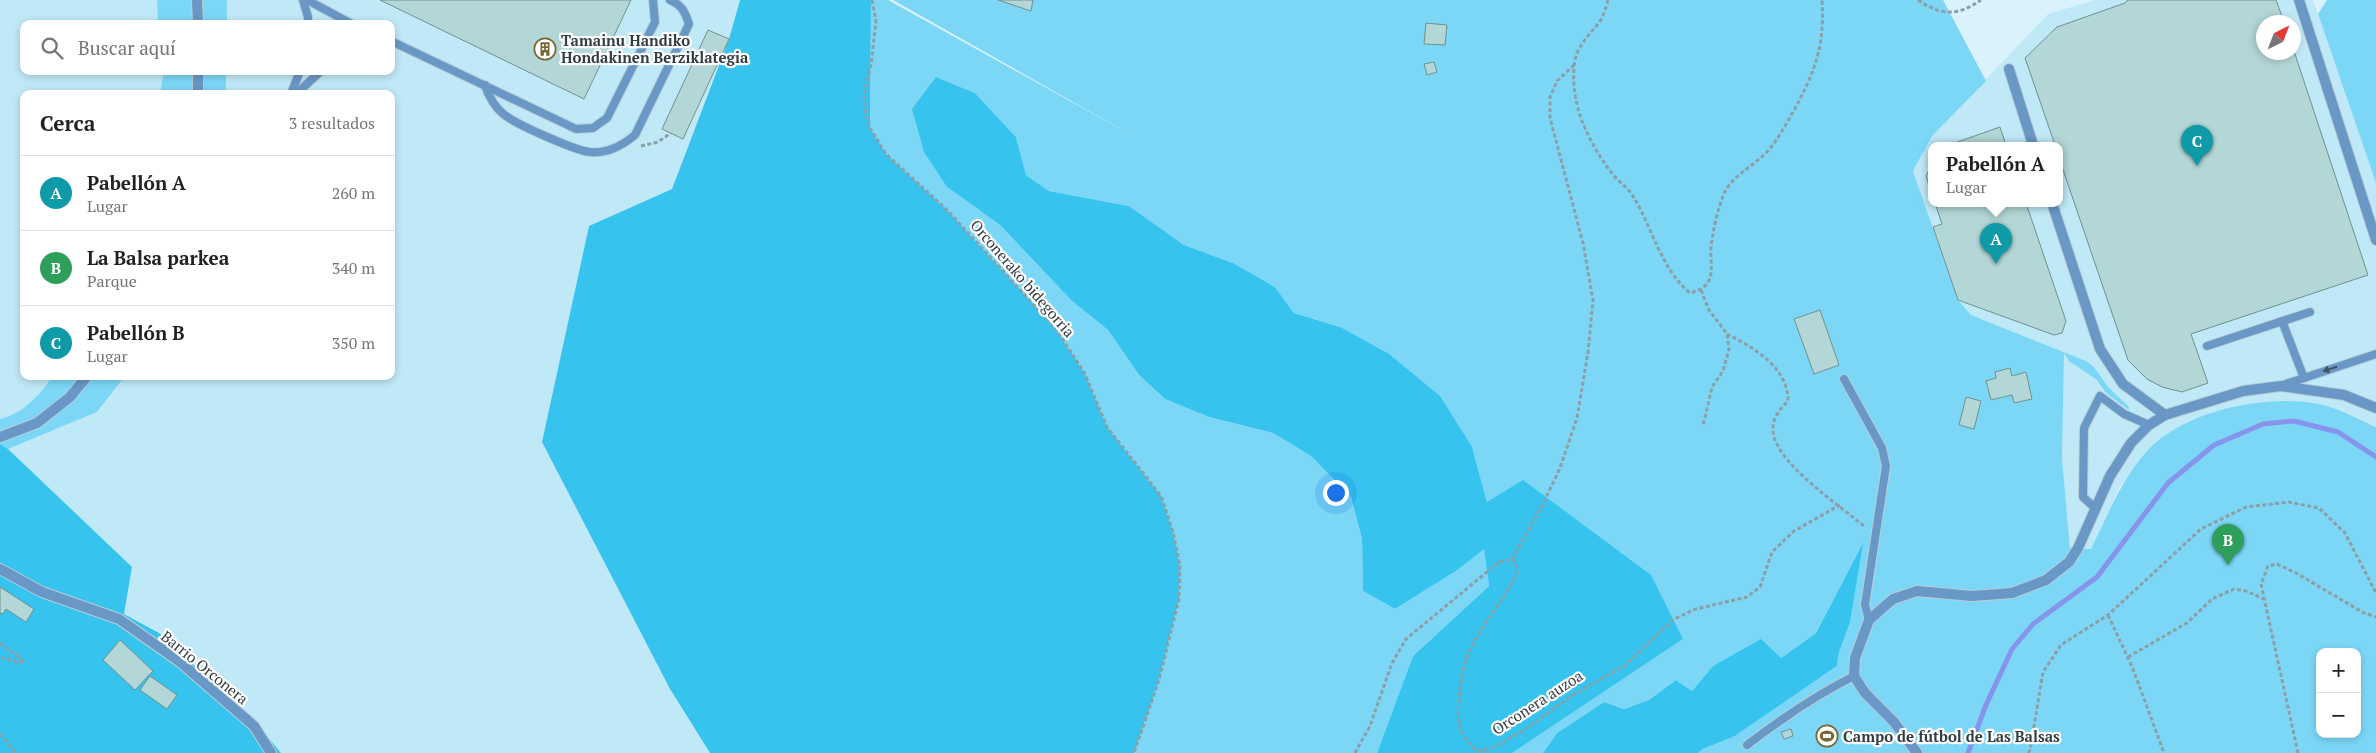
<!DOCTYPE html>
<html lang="es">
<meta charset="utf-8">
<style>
body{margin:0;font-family:"PT Serif",serif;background:#f6f6f6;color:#202124}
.controls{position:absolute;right:15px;bottom:15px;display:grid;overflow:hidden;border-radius:10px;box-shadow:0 2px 8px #0003}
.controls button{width:45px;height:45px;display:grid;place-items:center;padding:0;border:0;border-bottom:1px solid #e0e0e0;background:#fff;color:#202124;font:25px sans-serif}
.compass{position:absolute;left:2256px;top:15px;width:45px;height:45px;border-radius:50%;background:#fff;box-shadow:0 2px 8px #0003;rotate:42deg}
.you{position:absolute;left:1335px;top:492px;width:18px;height:18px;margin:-12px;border:4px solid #fff;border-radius:50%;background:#1a73e8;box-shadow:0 0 0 8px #1a73e833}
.badge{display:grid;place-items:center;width:32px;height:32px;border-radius:50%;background:#2563eb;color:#fff;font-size:16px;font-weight:700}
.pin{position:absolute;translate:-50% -41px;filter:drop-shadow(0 1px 2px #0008)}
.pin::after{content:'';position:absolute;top:26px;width:18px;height:15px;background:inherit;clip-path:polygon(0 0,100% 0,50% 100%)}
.popup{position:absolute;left:1928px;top:142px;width:135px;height:65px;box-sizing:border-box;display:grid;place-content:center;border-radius:10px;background:#fff;filter:drop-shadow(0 1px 4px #0005);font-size:16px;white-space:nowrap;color:#757577}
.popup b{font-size:19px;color:#202124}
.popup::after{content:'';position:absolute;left:50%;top:100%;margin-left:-10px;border:10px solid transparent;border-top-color:#fff}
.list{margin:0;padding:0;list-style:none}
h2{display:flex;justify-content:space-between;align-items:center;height:65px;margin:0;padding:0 20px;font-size:21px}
h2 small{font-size:16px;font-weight:400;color:#757577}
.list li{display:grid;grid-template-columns:32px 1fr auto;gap:15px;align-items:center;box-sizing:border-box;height:75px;padding:0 20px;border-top:1px solid #e0e0e0}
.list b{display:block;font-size:19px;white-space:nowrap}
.list p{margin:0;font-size:16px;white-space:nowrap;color:#757577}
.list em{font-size:16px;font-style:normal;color:#757577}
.icon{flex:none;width:28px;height:28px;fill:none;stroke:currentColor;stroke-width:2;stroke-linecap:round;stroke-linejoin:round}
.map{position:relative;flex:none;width:2376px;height:753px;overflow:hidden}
.search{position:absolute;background:#fff;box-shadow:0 2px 8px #0003;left:20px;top:20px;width:375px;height:55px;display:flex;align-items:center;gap:12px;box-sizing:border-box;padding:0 18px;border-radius:10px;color:#757577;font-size:19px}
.panel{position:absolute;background:#fff;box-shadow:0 2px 8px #0003;left:20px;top:90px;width:375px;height:290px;border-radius:10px}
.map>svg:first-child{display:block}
.built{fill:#c0e9f8;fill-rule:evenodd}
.green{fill:#7cd7f7;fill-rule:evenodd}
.forest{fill:#36c4ef}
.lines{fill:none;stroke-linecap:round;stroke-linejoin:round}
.stream{stroke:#8694ec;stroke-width:5}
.building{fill:#b3d6d6;stroke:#709191}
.lane-casing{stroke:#b7ced7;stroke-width:10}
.street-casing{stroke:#b7ced7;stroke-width:12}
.path{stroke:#8b9fa6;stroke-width:3;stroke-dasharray:4 2.5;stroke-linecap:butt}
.lane{stroke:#6a98c6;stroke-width:8}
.street{stroke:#6a98c6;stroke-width:10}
.oneway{fill:#3e5462}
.labels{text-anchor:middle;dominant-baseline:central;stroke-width:4.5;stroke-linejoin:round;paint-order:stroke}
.poi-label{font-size:15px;font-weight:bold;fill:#303d41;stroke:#fff;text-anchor:start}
.street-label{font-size:15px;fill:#303d41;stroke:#fff}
</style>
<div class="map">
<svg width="2376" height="753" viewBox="0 0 2376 753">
<rect width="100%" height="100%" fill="#d9f2fc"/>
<g class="built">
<polygon points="0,0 157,0 158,24 24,24 24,71 164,71 160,94 24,94 24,376 53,376 32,403 14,416 0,419"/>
<polygon points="227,0 740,0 729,39 672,189 589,226 542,442 670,689 710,753 281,753 253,719 159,633 124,614 132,567 8,449 97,412 125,376 391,376 391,94 226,94 226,71 391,71 391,24 227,24"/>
<path d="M2095,0H2313L2376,183V427L2370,424L2134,467L2120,487L2091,549L2070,548L2062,458L2064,353L1971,315L1958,300L1913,171L1932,136L2048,14ZM2264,22H2294V52H2264ZM1932,145H2060V203H1932Z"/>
</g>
<g class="green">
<polygon points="157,0 227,0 227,24 158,24"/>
<path d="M871,0H888L1142,141L893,0H1943L1986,81L1932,136L1913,171L1958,300L1971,315L2086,361L2094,367L2108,387L2129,407V410L2106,393L2097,380L2069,361L2064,353L2062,458L2070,548L2091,549C2108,514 2122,478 2148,450C2186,410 2267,394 2319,404C2336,407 2360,420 2376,427V753H1698L1703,749L1735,736L1837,666L1839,652L1850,623L1862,545L1816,633L1781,658L1713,666L1692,691L1676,680L1649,700L1624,709L1604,702L1557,733L1543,753H1512L1683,639L1487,502L1472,447L1340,327L1294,313L1275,287L1233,263L1184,245L1129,206L1049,191L1026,175L1016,137L975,93L936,77L947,187L1000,225L1072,301L1108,330L1139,375L1165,399L1209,417L1273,433L1311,456L1351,497L1362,539L1363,591L1395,609L1456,571L1484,548L1489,586L1413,656L1377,753H1134L1159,680L1179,599L1180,566L1173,532L1161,496L1107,427L1085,374L1056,329L946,209L886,154L870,128ZM2320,652H2357V734H2320Z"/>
<polygon points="2327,0 2376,0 2376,183 2318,14"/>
<polygon points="164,71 226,71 226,94 160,94"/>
<path d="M53,376H125L97,412L8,449L0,444V419C25,413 38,396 53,376Z"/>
</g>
<g class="forest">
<polygon points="740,0 871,0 870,128 886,154 946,209 1056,329 1085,374 1107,427 1161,496 1173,532 1180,566 1179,599 1159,680 1134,753 710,753 670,689 542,442 589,226 672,189 729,39"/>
<polygon points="936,77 975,93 1016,137 1026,175 1049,191 1129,206 1184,245 1233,263 1275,287 1294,313 1340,327 1389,354 1440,396 1472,447 1487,502 1523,480 1651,575 1683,639 1512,753 1377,753 1413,656 1489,586 1484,549 1456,571 1395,609 1363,591 1362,539 1351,497 1311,456 1273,433 1209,417 1165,399 1139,375 1108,330 1072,301 1000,225 947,187 924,152 912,109"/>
<polygon points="0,444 8,449 132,567 124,614 159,633 253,719 281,753 0,753"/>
<polygon points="1863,543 1850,623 1839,652 1837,666 1735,736 1703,749 1698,753 1543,753 1557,733 1604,702 1624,709 1649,700 1676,680 1692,691 1713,666 1761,639 1781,658 1816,633"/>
</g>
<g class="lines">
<polyline class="stream" points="1968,753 1986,705 2012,649 2033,624 2097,577 2168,483 2214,445 2263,424 2294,421 2338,432 2376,457"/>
</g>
<g class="building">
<polygon points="380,0 631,0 584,99"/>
<polygon points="998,0 1033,0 1031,11"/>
<polygon points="2128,0 2276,0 2284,22 2264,22 2264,52 2294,51 2368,275 2191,334 2208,383 2182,392 2162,387 2147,379 2128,360 2060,161 2060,145 2055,145 2025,58 2057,27 2125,3"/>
<polygon points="1426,23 1447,25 1445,45 1424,44"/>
<polygon points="708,30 729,39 683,139 662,129"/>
<polygon points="1434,62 1437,72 1427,75 1424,64"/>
<polygon points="2000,127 2006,145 1949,145"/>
<polygon points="1932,164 1932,195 1926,176"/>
<polygon points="1935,203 2026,203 2066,321 2062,333 2054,335 1958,300 1933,227 1942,224"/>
<polygon points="1820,310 1839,365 1814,374 1794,319"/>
<polygon points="2010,368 2012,376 2026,372 2032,399 2014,403 2012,395 1991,400 1986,381 1996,378 1995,372"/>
<polygon points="1966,397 1981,401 1974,429 1959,425"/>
<polygon points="0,587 34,609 26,622 6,609 3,614 0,613"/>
<polygon points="120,640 153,671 135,690 103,660"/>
<polygon points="150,676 177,695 167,709 140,690"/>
<polygon points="1791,729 1793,736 1784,739 1781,732"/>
</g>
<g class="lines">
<g class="lane-casing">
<g id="lane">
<polyline points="303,0 308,17 308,24"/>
<polyline points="307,0 352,24"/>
<polyline points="391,41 576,129 593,128 607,118 655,22 653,0"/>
<path d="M485,85C488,96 496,109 506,116C518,125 576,151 590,152C607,154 623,145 635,135L689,24C685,12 682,5 670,0"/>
<polyline points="291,94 300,71"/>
<polyline points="296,94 321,71"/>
<polyline points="2282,321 2304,378"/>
<polyline points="2207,346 2310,312"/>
<polyline points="1844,379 1882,448 1886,466 1865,605 1869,620"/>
<polyline points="2283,385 2376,354"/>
<polyline points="2095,508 2083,497 2084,428 2100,396 2124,414 2149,425"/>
<path d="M1747,745C1781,719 1816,695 1854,676"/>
</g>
</g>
<g class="street-casing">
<g id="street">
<polyline points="197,0 198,24"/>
<polyline points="2299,0 2376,240"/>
<polyline points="2009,69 2033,145"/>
<polyline points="198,71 198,94"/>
<polyline points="2052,203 2100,349 2123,384 2165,415"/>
<polyline points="0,437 37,423 70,397 87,376"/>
<polyline points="0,569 42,592 119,619 180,662 254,726 271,753"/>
<polyline points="1917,753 1894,722 1865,693 1854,676 1855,658 1869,620 1893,599 1917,591 1972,596 2012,593 2046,580 2069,562 2078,548 2110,476 2131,443 2149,425 2165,415 2243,391 2281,386 2344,395 2376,408"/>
</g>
</g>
<g class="path">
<polyline points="872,0 876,21 871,65 864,94 865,110 870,128 886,154 946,209 1056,329 1085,374 1107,427 1161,496 1173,532 1180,566 1179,599 1159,680 1134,753"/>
<path d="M1608,0C1606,7 1604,15 1600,21C1589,36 1575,47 1574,67C1571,107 1588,141 1611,172C1618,182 1629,188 1634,198C1653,229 1661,269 1690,293C1722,285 1707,262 1712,240C1714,226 1718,209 1723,196C1729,178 1753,166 1766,153C1777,141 1785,126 1793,112C1815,72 1825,46 1822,0"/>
<path d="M1918,0C1941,16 1958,16 1981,0"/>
<polyline points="641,146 658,142 671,133"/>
<polyline points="1701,290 1709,310 1727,334 1729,349 1723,371 1712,387 1703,426"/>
<path d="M1727,334C1754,348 1788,367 1788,401C1781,408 1773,417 1773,427C1770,460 1841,506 1865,527"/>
<polyline points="1512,559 1541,508 1560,468 1577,418 1588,352 1593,300 1583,243 1550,118 1550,97 1557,81 1574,65"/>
<polyline points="2108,615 2133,669 2164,753"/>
<polyline points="0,643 25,662 16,662 0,657"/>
<polyline points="2128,657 2187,623 2212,599 2234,589 2246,591 2264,599"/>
<polyline points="0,734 16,753"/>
<path d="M1355,753L1370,726L1392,663L1406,639L1499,562L1512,559L1516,563L1517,574C1491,623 1462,639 1459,701C1457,721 1459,736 1475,749L1483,751L1497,746L1530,726L1571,696L1624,666L1674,619L1696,609L1747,597L1760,587L1772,552L1794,531L1840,505"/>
<polyline points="2028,753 2030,750 2043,672 2061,645 2108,615 2201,529 2246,507 2289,502 2319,508 2345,533 2376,593"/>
<polyline points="2298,753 2261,584 2268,566 2277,564 2296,573 2364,613 2376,617"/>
</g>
<use href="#lane" class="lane"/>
<use href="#street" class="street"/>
</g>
<defs><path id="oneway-solid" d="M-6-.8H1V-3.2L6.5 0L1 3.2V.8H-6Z" transform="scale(1.25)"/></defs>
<use class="oneway" href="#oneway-solid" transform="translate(2330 369) rotate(162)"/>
<defs>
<g id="building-ring" transform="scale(1.125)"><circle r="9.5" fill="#fff" stroke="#796836" stroke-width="1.5"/><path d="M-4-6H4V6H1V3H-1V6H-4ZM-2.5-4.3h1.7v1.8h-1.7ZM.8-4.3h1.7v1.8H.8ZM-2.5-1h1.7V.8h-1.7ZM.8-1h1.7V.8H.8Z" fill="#796836"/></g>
<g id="stadium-ring" transform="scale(1.125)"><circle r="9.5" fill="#fff" stroke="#796836" stroke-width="1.5"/><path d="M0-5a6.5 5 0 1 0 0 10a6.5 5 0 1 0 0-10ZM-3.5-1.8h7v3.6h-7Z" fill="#796836"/></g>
</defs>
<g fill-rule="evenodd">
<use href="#building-ring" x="545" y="49"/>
<use href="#stadium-ring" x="1827" y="736"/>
</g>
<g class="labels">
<g class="poi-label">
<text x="561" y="40">Tamainu Handiko<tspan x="561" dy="17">Hondakinen Berziklategia</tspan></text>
<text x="1843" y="736">Campo de fútbol de Las Balsas</text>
</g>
<g class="street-label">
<text transform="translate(1023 278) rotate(49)">Orconerako bidegorria</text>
<text transform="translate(205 667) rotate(39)">Barrio Orconera</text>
<text transform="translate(1537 702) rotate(-33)">Orconera auzoa</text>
</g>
</g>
</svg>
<div class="controls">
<button>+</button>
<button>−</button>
</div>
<svg class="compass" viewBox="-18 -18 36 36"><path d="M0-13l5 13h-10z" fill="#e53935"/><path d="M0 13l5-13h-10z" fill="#757577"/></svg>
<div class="you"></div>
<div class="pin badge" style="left:1996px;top:264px;background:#0f9aa8">A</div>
<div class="popup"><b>Pabellón A</b>Lugar</div>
<div class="pin badge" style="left:2228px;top:565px;background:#2e9e5b">B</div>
<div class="pin badge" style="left:2197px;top:166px;background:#0f9aa8">C</div>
<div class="search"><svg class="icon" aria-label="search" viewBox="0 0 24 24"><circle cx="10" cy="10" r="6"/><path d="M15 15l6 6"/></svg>Buscar aquí</div>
<section class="panel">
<h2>Cerca<small>3 resultados</small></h2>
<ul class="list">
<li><span class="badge" style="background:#0f9aa8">A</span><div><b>Pabellón A</b><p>Lugar</p></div><em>260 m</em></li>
<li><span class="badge" style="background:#2e9e5b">B</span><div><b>La Balsa parkea</b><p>Parque</p></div><em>340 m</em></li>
<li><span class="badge" style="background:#0f9aa8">C</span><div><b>Pabellón B</b><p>Lugar</p></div><em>350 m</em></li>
</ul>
</section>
</div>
